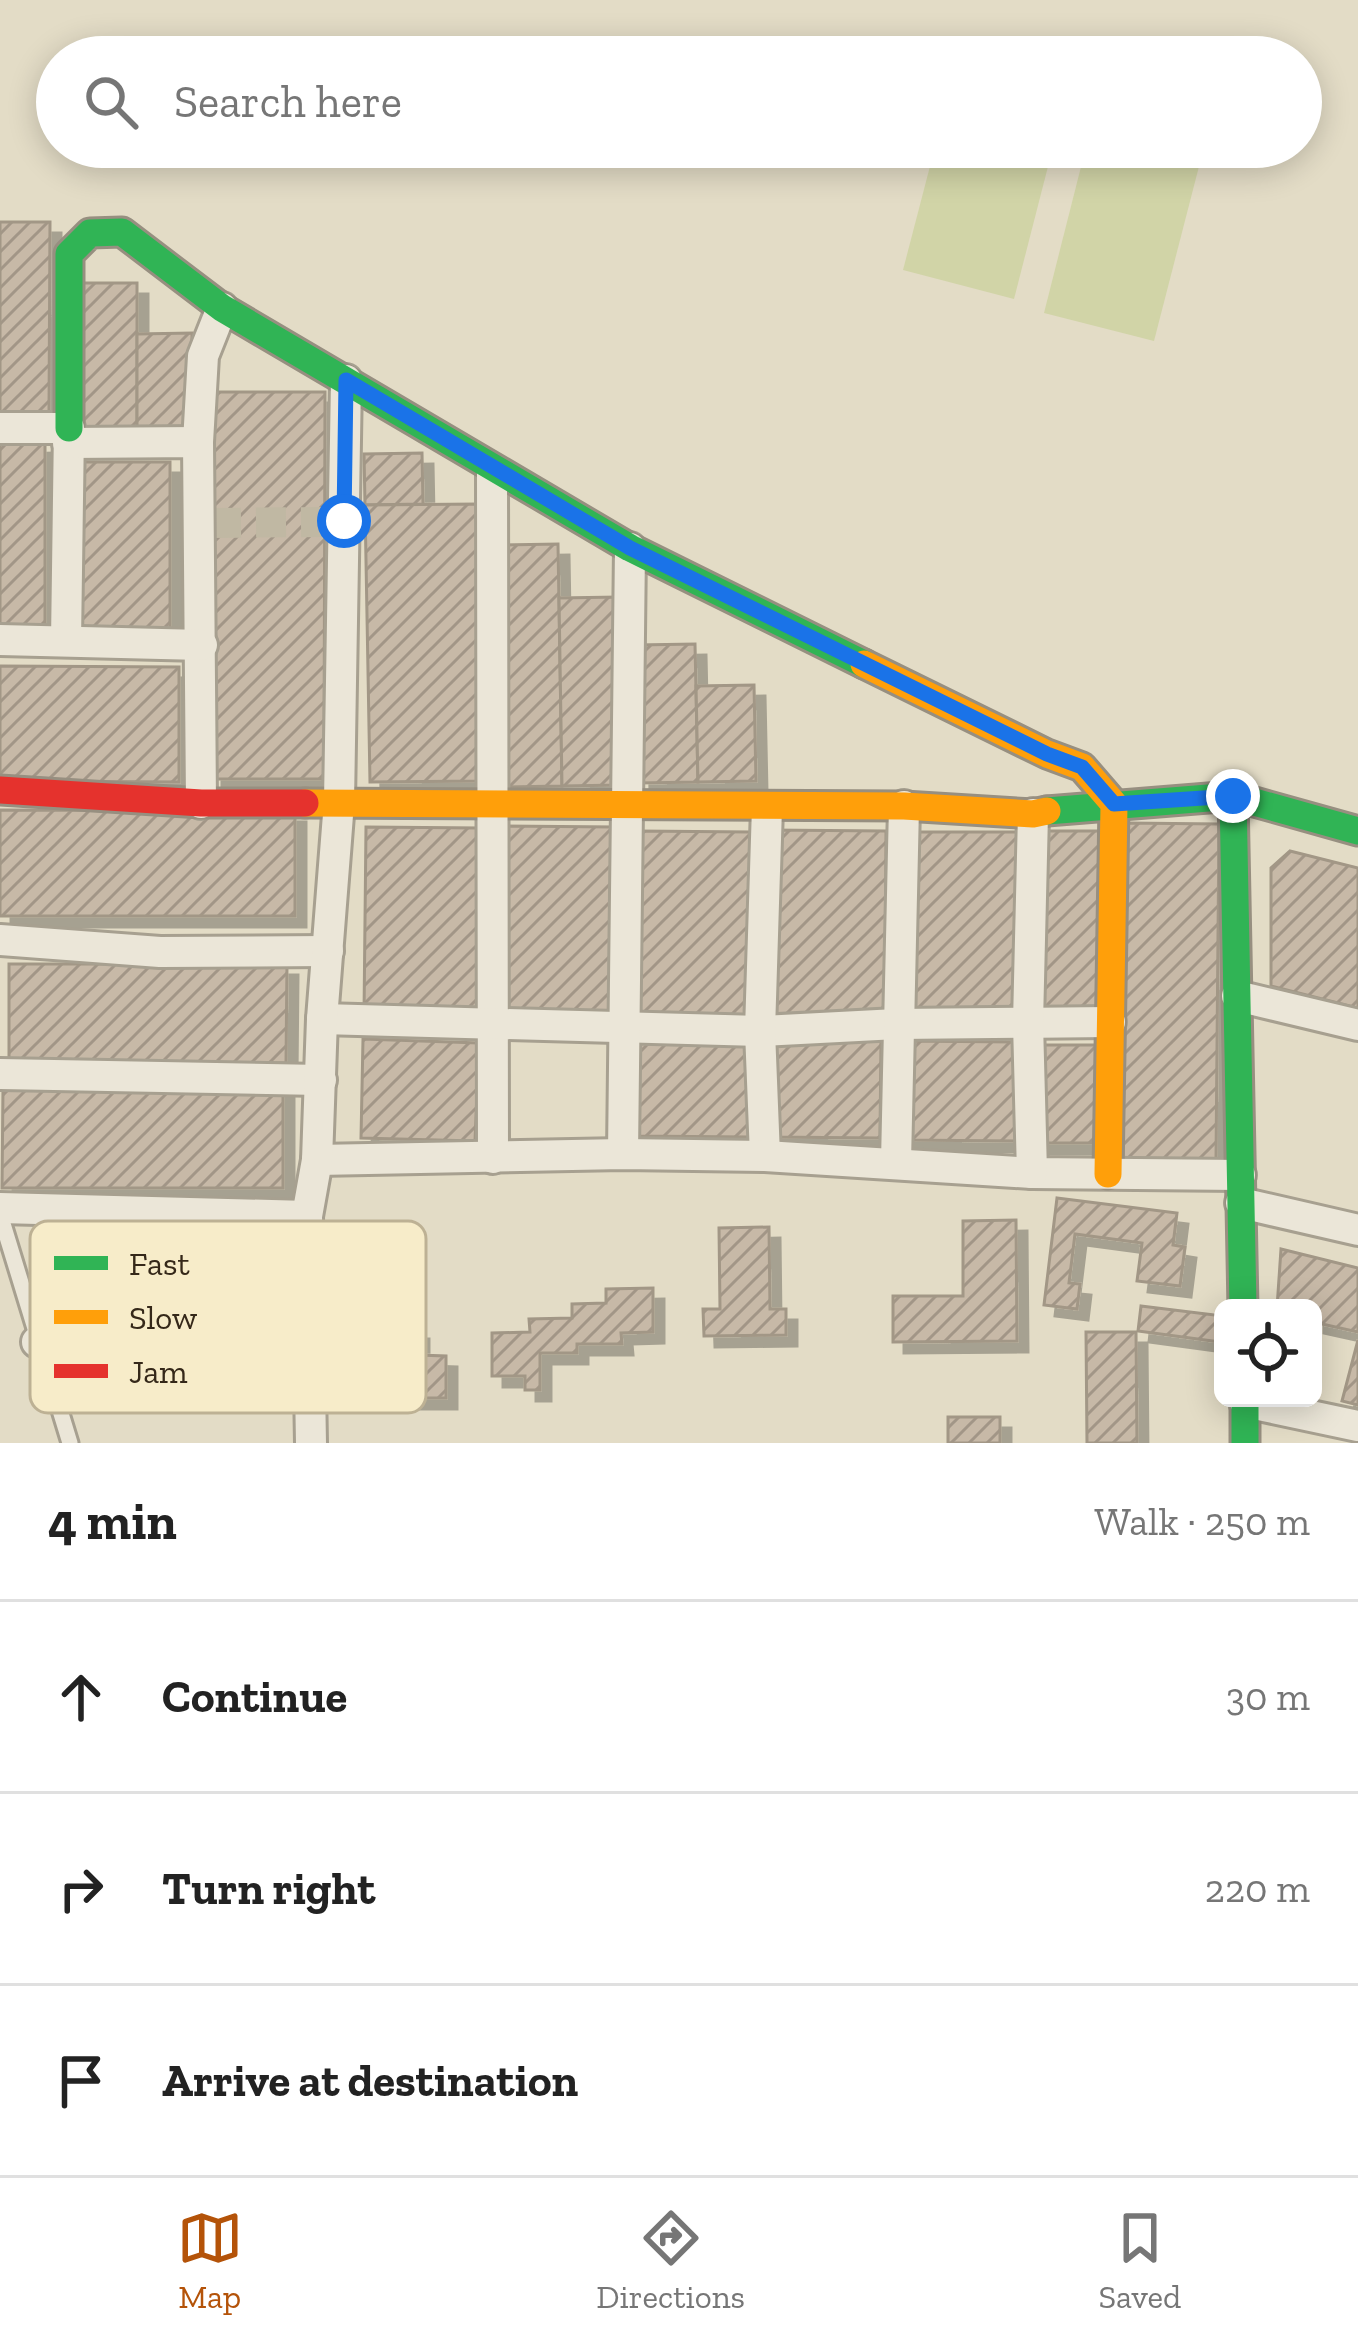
<!DOCTYPE html>
<meta charset="utf-8">
<style>
body{margin:0;font-family:"Zilla Slab",serif;background:#f2f2f2;color:#222}
.controls{position:absolute;right:36px;bottom:36px;display:grid;overflow:hidden;border-radius:18px;box-shadow:0 6px 30px #0003}
.controls button{width:108px;height:108px;display:grid;place-items:center;padding:0;border:0;border-bottom:3px solid #e0e0e0;background:#fff;color:#222;font:60px sans-serif}
.stop{position:absolute;width:36px;height:36px;margin:-27px;border:9px solid #1a73e8;border-radius:50%;background:#fff}
.stop.end{background:#1a73e8;border-color:#fff;box-shadow:0 3px 12px #0008}
.list{margin:0;padding:0;list-style:none}
h2{display:flex;justify-content:space-between;align-items:center;height:156px;margin:0;padding:0 48px;font-size:51px}
h2 small{font-size:39px;font-weight:400;color:#767676}
.list li{display:grid;grid-template-columns:78px 1fr auto;gap:36px;align-items:center;box-sizing:border-box;height:192px;padding:0 48px;border-top:3px solid #e0e0e0}
.list b{display:block;font-size:45px;white-space:nowrap}
.list em{font-size:39px;font-style:normal;color:#767676}
.icon{flex:none;width:66px;height:66px;fill:none;stroke:currentColor;stroke-width:2;stroke-linecap:round;stroke-linejoin:round}
.map{position:relative;flex:none;width:1358px;height:1443px;overflow:hidden}
.search{position:absolute;background:#fff;box-shadow:0 6px 30px #0003;left:36px;right:36px;top:36px;height:132px;display:flex;align-items:center;gap:30px;box-sizing:border-box;padding:0 42px;border-radius:66px;color:#767676;font-size:45px}
.sheet{height:732px;background:#fff}
nav{display:flex;justify-content:space-around;align-items:center;box-sizing:border-box;height:168px;border-top:3px solid #e0e0e0;background:#fff;font-size:33px;color:#767676}
nav a{display:grid;justify-items:center;gap:6px}
nav .on{color:#b45309}
.map>svg:first-child{display:block}
.grass{fill:#d1d4a7}
.building{fill:url(#building-hatch);stroke:#a29786;stroke-width:3;filter:url(#shadow)}
.lines{fill:none;stroke-linecap:round;stroke-linejoin:round}
.street-tunnel{stroke:#c0b8a3;stroke-width:30;stroke-dasharray:30 15;stroke-linecap:butt}
.lane-casing{stroke:#a7a090;stroke-width:21}
.street-casing{stroke:#a7a090;stroke-width:36}
.fast-casing{stroke:#978f80;stroke-width:33}
.slow-casing{stroke:#978f80;stroke-width:33}
.jam-casing{stroke:#978f80;stroke-width:33}
.lane{stroke:#ebe6d8;stroke-width:15}
.street{stroke:#ebe6d8;stroke-width:30}
.fast{stroke:#30b455;stroke-width:27}
.slow{stroke:#ff9f0a;stroke-width:27}
.jam{stroke:#e5322d;stroke-width:27}
.route{stroke:#1a73e8;stroke-width:15}
.key{fill:#f7ecc9;stroke:#bdb194;stroke-width:3}
.key-label{font-size:33px;fill:#352819}
</style>
<div class="map">
<svg width="1358" height="1443" viewBox="0 0 1358 1443">
<defs>
<pattern id="building-hatch" width="6" height="6" patternUnits="userSpaceOnUse" patternTransform="scale(3)"><rect width="6" height="6" fill="#c7b9a7"/><path d="M-1 1l2-2M0 6l6-6M5 7l2-2" fill="none" stroke="#a29687"/></pattern>
<filter id="shadow"><feDropShadow dx="11" dy="11" stdDeviation="0" flood-color="#0004"/></filter>
</defs>
<rect width="100%" height="100%" fill="#e3dcc6"/>
<g class="grass">
<polygon points="935,147 1053,147 1014,299 903,270"/>
<polygon points="1086,147 1204,147 1154,341 1044,313"/>
</g>
<g class="building">
<polygon points="0,222 50,222 49,414 0,414"/>
<rect x="78" y="283" width="59" height="148"/>
<polygon points="192,333 192,431 137,431 137,334"/>
<polygon points="211,392 325,392 324,779 211,779"/>
<polygon points="45,442 45,628 0,628 0,443"/>
<polygon points="422,453 423,504 365,505 364,454"/>
<rect x="80" y="462" width="90" height="172"/>
<polygon points="477,504 481,781 370,782 365,505"/>
<polygon points="558,544 562,786 506,787 502,545"/>
<polygon points="618,597 621,785 562,786 559,598"/>
<polygon points="695,644 698,782 639,783 637,645"/>
<polygon points="0,666 179,667 179,782 0,781"/>
<polygon points="754,685 756,781 698,782 696,686"/>
<polygon points="0,810 295,811 295,916 0,916"/>
<polygon points="1126,823 1219,824 1216,1160 1123,1160"/>
<polygon points="503,826 615,827 613,1017 501,1016"/>
<polygon points="366,827 480,828 479,1017 364,1015"/>
<polygon points="768,830 886,831 885,1020 766,1019"/>
<polygon points="637,831 751,832 749,1020 635,1019"/>
<polygon points="1040,831 1101,831 1099,1010 1039,1009"/>
<polygon points="908,832 1018,832 1017,1017 906,1016"/>
<polygon points="1290,851 1358,868 1358,1008 1271,986 1271,868"/>
<polygon points="9,964 287,964 286,1063 9,1062"/>
<polygon points="363,1039 479,1043 475,1141 361,1138"/>
<polygon points="636,1040 750,1042 749,1137 635,1136"/>
<polygon points="770,1040 881,1041 880,1138 769,1137"/>
<polygon points="903,1041 1017,1042 1017,1141 902,1140"/>
<polygon points="1036,1045 1098,1045 1097,1143 1036,1143"/>
<polygon points="3,1087 283,1087 283,1188 2,1188"/>
<polygon points="1057,1198 1177,1213 1173,1245 1185,1247 1180,1286 1137,1281 1142,1243 1075,1234 1069,1283 1080,1284 1077,1309 1044,1305"/>
<polygon points="1016,1220 1017,1341 893,1342 893,1296 963,1296 963,1221"/>
<polygon points="769,1227 770,1309 786,1309 786,1335 704,1336 703,1309 720,1309 719,1228"/>
<polygon points="1281,1249 1358,1268 1358,1332 1313,1322 1313,1308 1277,1308"/>
<polygon points="653,1288 653,1332 621,1333 622,1344 577,1344 577,1353 540,1353 540,1390 525,1390 525,1376 492,1376 492,1333 530,1332 529,1319 572,1318 572,1304 606,1303 606,1289"/>
<polygon points="1141,1306 1223,1316 1220,1342 1138,1331"/>
<polygon points="402,1328 418,1328 418,1355 446,1356 446,1398 406,1398 406,1385 368,1385 367,1343 402,1342"/>
<polygon points="1086,1332 1136,1332 1137,1443 1087,1443"/>
<polygon points="1358,1340 1358,1405 1342,1401"/>
<rect x="948" y="1417" width="52" height="26"/>
</g>
<g class="lines">
<polyline class="street-tunnel" points="211,523 325,522"/>
<g class="lane-casing">
<polyline id="lane" points="0,1214 70,1443"/>
</g>
<g class="street-casing">
<g id="street">
<polyline points="0,428 69,428 66,641"/>
<polyline points="198,442 203,356 222,308"/>
<polyline points="68,443 198,442 201,803"/>
<polyline points="492,470 493,1158"/>
<polyline points="0,640 202,645"/>
<polyline points="0,940 160,952 328,951"/>
<polyline points="1237,996 1358,1025"/>
<polyline points="322,1019 760,1031 897,1024 1110,1022"/>
<polyline points="0,1074 321,1080"/>
<polyline points="623,1154 630,548"/>
<polyline points="765,1156 760,1031 767,807"/>
<polyline points="317,1160 623,1154 765,1156 1032,1173 1240,1175"/>
<polyline points="896,1162 904,806"/>
<polyline points="1032,1173 1028,1023 1033,814"/>
<polyline points="1241,1203 1358,1230"/>
<polyline points="0,1208 307,1216"/>
<polyline points="37,1342 308,1349"/>
<polyline points="1245,1402 1358,1426"/>
<polyline points="311,1443 307,1216 317,1160 322,1019 339,802 346,380"/>
</g>
</g>
<g class="fast-casing">
<g id="fast">
<polyline points="69,428 69,254 90,233 122,232 222,308 630,548 864,664"/>
<polyline points="1233,796 1243,1308"/>
<polyline points="1047,811 1233,796 1358,831"/>
<polyline points="1245,1398 1245,1443"/>
</g>
</g>
<g class="slow-casing">
<g id="slow">
<polyline points="864,664 1047,754 1082,767 1114,804 1108,1174"/>
<polyline points="305,803 904,806 1033,814 1047,811"/>
</g>
</g>
<g class="jam-casing">
<polyline id="jam" points="0,790 201,803 305,803"/>
</g>
<use href="#lane" class="lane"/>
<use href="#street" class="street"/>
<use href="#fast" class="fast"/>
<use href="#slow" class="slow"/>
<use href="#jam" class="jam"/>
</g>
<g class="lines">
<polyline class="route" points="344,521 346,380 630,548 1047,754 1082,767 1114,804 1233,796"/>
</g>
<rect x="30" y="1221" width="396" height="192" rx="18" class="key"/>
<rect x="54" y="1256" width="54" height="14" fill="#30b455"/>
<rect x="54" y="1310" width="54" height="14" fill="#ff9f0a"/>
<rect x="54" y="1364" width="54" height="14" fill="#e5322d"/>
<g class="key-label">
<text x="129" y="1275">Fast</text>
<text x="129" y="1329">Slow</text>
<text x="129" y="1383">Jam</text>
</g>
</svg>
<div class="controls">
<button><svg class="icon" aria-label="locate" viewBox="0 0 24 24"><circle cx="12" cy="12" r="6"/><path d="M12 2v4M12 18v4M2 12h4M18 12h4"/></svg></button>
</div>
<div class="stop" style="left:344px;top:521px"></div>
<div class="stop end" style="left:1233px;top:796px"></div>
<div class="search"><svg class="icon" aria-label="search" viewBox="0 0 24 24"><circle cx="10" cy="10" r="6"/><path d="M15 15l6 6"/></svg>Search here</div>
</div>
<section class="sheet">
<h2>4 min<small>Walk · 250 m</small></h2>
<ul class="list">
<li><svg class="icon" aria-label="ahead" viewBox="0 0 24 24"><path d="M12 20V5M6 11l6-6 6 6"/></svg><div><b>Continue</b></div><em>30 m</em></li>
<li><svg class="icon" aria-label="right" viewBox="0 0 24 24"><path d="M7 20v-9h11M14 6l5 5-5 5"/></svg><div><b>Turn right</b></div><em>220 m</em></li>
<li><svg class="icon" aria-label="arrive" viewBox="0 0 24 24"><path d="M6 21V4h12l-3 4 3 4H6"/></svg><div><b>Arrive at destination</b></div></li>
</ul>
</section>
<nav>
<a class="on"><svg class="icon" aria-label="map" viewBox="0 0 24 24"><path d="M3 6l6-2 6 2 6-2v14l-6 2-6-2-6 2zM9 4v14M15 6v14"/></svg>Map</a>
<a><svg class="icon" aria-label="directions" viewBox="0 0 24 24"><path d="M12 3l9 9-9 9-9-9zM9 14v-3h6M13 9l2 2-2 2"/></svg>Directions</a>
<a><svg class="icon" aria-label="saved" viewBox="0 0 24 24"><path d="M7 4h10v16l-5-4-5 4z"/></svg>Saved</a>
</nav>
